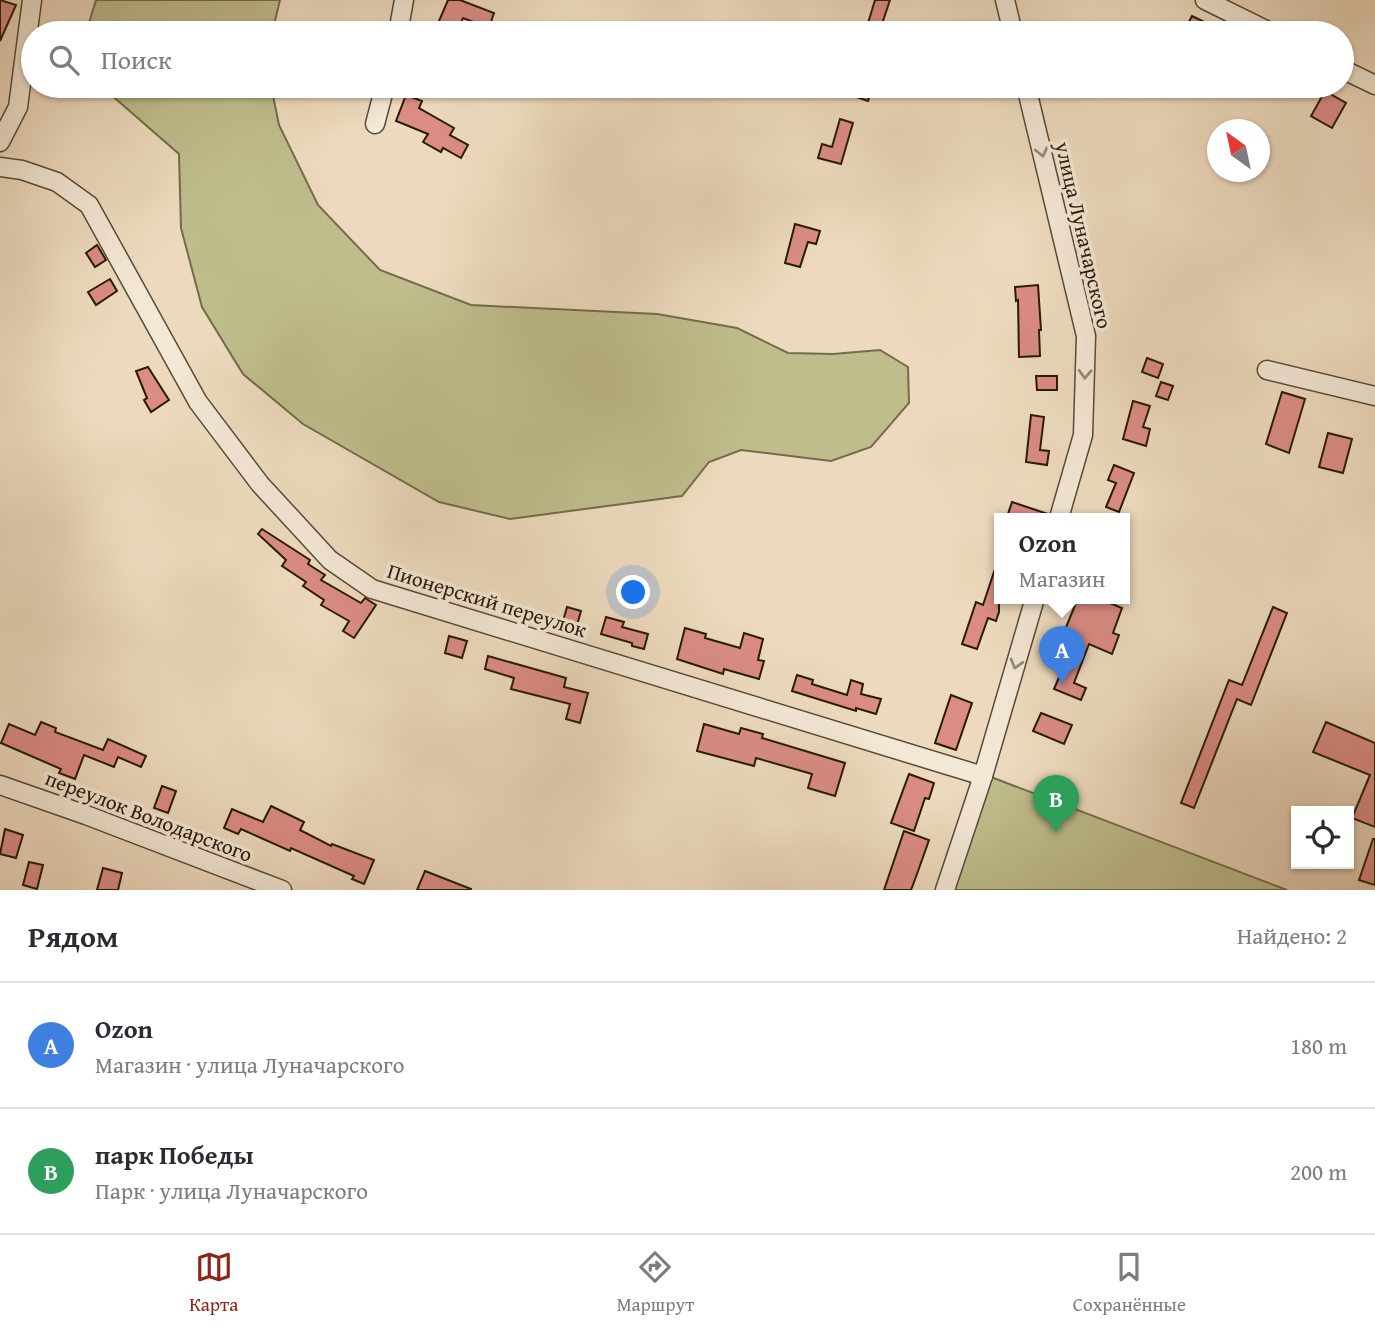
<!DOCTYPE html>
<html lang="ru">
<meta charset="utf-8">
<style>
body{margin:0;font-family:"Gentium Book Plus",serif;background:#f7f7f7;color:#2b2b33}
.controls{position:absolute;right:21px;bottom:21px;display:grid;overflow:hidden;border-radius:0px;box-shadow:0 2px 5px #0004}
.controls button{width:63px;height:63px;display:grid;place-items:center;padding:0;border:0;border-bottom:2px solid #e1e1e2;background:#fff;color:#2b2b33;font:35px sans-serif}
.compass{position:absolute;left:1207px;top:119px;width:63px;height:63px;border-radius:50%;background:#fff;box-shadow:0 2px 5px #0004;rotate:327deg}
.you{position:absolute;left:634px;top:593px;width:24px;height:24px;margin:-18px;border:5px solid #fff;border-radius:50%;background:#1a73e8;box-shadow:0 0 0 10px #1a73e833}
.badge{display:grid;place-items:center;width:46px;height:46px;border-radius:50%;background:#8f2418;color:#fff;font-size:23px;font-weight:700}
.pin{position:absolute;translate:-50% -58px;filter:drop-shadow(0 2px 4px #0008)}
.pin::after{content:'';position:absolute;top:37px;width:24px;height:21px;background:inherit;clip-path:polygon(0 0,100% 0,50% 100%)}
.popup{position:absolute;left:994px;top:513px;width:136px;height:91px;box-sizing:border-box;display:grid;place-content:center;border-radius:0px;background:#fff;filter:drop-shadow(0 2px 5px #0005);font-size:23px;white-space:nowrap;color:#7c7c81}
.popup b{font-size:26px;color:#2b2b33}
.popup::after{content:'';position:absolute;left:50%;top:100%;margin-left:-14px;border:14px solid transparent;border-top-color:#fff}
.list{margin:0;padding:0;list-style:none}
h2{display:flex;justify-content:space-between;align-items:center;height:91px;margin:0;padding:0 28px;font-size:30px}
h2 small{font-size:23px;font-weight:400;color:#7c7c81}
.list li{display:grid;grid-template-columns:46px 1fr auto;gap:21px;align-items:center;box-sizing:border-box;height:126px;padding:0 28px;border-top:2px solid #e1e1e2}
.list b{display:block;font-size:26px;white-space:nowrap}
.list p{margin:0;font-size:23px;white-space:nowrap;color:#7c7c81}
.list em{font-size:23px;font-style:normal;color:#7c7c81}
.icon{flex:none;width:38px;height:38px;fill:none;stroke:currentColor;stroke-width:2;stroke-linecap:round;stroke-linejoin:round}
.map{position:relative;flex:none;width:1375px;height:890px;overflow:hidden}
.search{position:absolute;background:#fff;box-shadow:0 2px 5px #0004;left:21px;right:21px;top:21px;height:77px;display:flex;align-items:center;gap:18px;box-sizing:border-box;padding:0 24px;border-radius:38px;color:#7c7c81;font-size:26px}
.sheet{height:343px;background:#fff}
nav{display:flex;justify-content:space-around;align-items:center;box-sizing:border-box;height:98px;border-top:2px solid #e1e1e2;background:#fff;font-size:19px;color:#7c7c81}
nav a{display:grid;justify-items:center;gap:4px}
nav .on{color:#8f2418}
.map>svg:first-child{display:block}
.green{fill:#bfbd8c;stroke:#736c4b;stroke-width:2}
.building{fill:#db8c85;stroke:#271a0a;stroke-width:2}
.lines{fill:none;stroke-linecap:round;stroke-linejoin:round}
.minor-casing{stroke:#584a37;stroke-width:21}
.minor{stroke:#f3e7d5;stroke-width:18}
.oneway{stroke:#978b7a}
.labels{text-anchor:middle;dominant-baseline:central;stroke-width:7;stroke-linejoin:round;paint-order:stroke}
.street-label{font-size:21px;fill:#271a0a;stroke:#f3e7d5}
</style>
<div class="map">
<svg width="1375" height="890" viewBox="0 0 1375 890">
<rect width="100%" height="100%" fill="#eddabe"/>
<filter id="stains"><feTurbulence type="fractalNoise" baseFrequency=".00286" numOctaves="4"/><feColorMatrix values="0 0 0 0 .2 0 0 0 0 .09 0 0 0 0 .02 0 0 0 .5 -.17"/></filter>
<radialGradient id="worn" r=".72"><stop offset=".6" stop-color="#630" stop-opacity="0"/><stop offset="1" stop-color="#630" stop-opacity=".3"/></radialGradient>
<g class="green">
<polygon points="96,0 280,0 272,33 86,33"/>
<polygon points="101,86 271,86 279,125 318,205 380,270 471,305 657,314 737,328 788,353 833,354 880,350 908,367 909,403 871,447 831,461 741,450 709,462 682,496 510,519 439,502 303,424 243,374 202,307 181,228 179,154"/>
<polygon points="991,777 1287,890 954,890"/>
</g>
<g class="building">
<polygon points="0,0 16,5 0,41"/>
<polygon points="448,0 460,0 494,13 489,28 463,18 457,33 449,33 436,28"/>
<polygon points="875,0 890,0 879,33 865,33"/>
<polygon points="1192,16 1227,33 1183,33"/>
<polygon points="831,86 873,86 868,101 830,88"/>
<polygon points="1325,91 1346,103 1332,128 1311,116"/>
<polygon points="406,95 422,101 419,108 454,128 450,135 468,145 461,158 443,148 441,152 423,142 428,134 396,121"/>
<polygon points="840,119 853,123 841,164 818,158 822,144 832,147"/>
<polygon points="795,224 820,231 816,244 808,242 800,267 785,263"/>
<polygon points="97,245 106,260 95,267 86,253"/>
<polygon points="110,279 117,291 96,305 88,292"/>
<polygon points="1038,285 1041,330 1039,330 1040,356 1019,357 1018,300 1016,301 1015,287"/>
<polygon points="1147,358 1163,364 1158,378 1142,372"/>
<polygon points="148,367 169,400 151,412 144,400 147,398 136,371"/>
<polygon points="1036,376 1057,376 1057,390 1037,390"/>
<polygon points="1161,382 1173,386 1168,400 1156,396"/>
<polygon points="1282,392 1305,399 1289,453 1266,444"/>
<polygon points="1133,401 1150,406 1143,427 1150,429 1146,446 1123,439"/>
<polygon points="1031,415 1044,417 1040,450 1049,451 1047,465 1026,462"/>
<polygon points="1328,433 1352,439 1343,473 1319,467"/>
<polygon points="1114,465 1134,473 1119,512 1106,507 1116,483 1108,480"/>
<polygon points="1012,502 1048,514 1048,518 1019,518 1008,514"/>
<polygon points="262,529 310,560 308,564 325,575 321,580 361,603 365,598 376,605 354,638 343,631 349,621 321,605 324,600 303,586 306,582 282,566 286,560 258,534"/>
<polygon points="997,563 999,564 999,612 996,621 988,618 977,649 962,644 976,602 983,605"/>
<polygon points="1078,598 1098,598 1122,608 1113,633 1119,635 1112,654 1089,644 1074,683 1086,688 1081,700 1054,689 1066,661 1061,659 1069,640 1062,637"/>
<polygon points="567,607 581,611 575,632 561,628"/>
<polygon points="1273,607 1287,613 1251,705 1237,699 1194,808 1181,803 1229,680 1242,685"/>
<polygon points="606,617 624,622 622,627 648,634 644,649 632,646 632,643 601,634"/>
<polygon points="685,628 706,634 705,638 740,648 744,633 763,639 758,660 764,661 759,679 724,669 723,674 677,659"/>
<polygon points="449,636 467,641 462,658 445,653"/>
<polygon points="488,656 566,678 564,687 588,693 580,723 566,719 570,704 511,689 514,678 485,669"/>
<polygon points="797,675 813,680 812,684 847,695 851,680 863,684 861,694 881,699 876,714 856,708 856,711 792,691"/>
<polygon points="951,695 972,703 956,750 935,743"/>
<polygon points="1041,713 1072,725 1064,744 1033,731"/>
<polygon points="41,722 56,728 55,732 103,750 108,739 146,756 141,767 118,757 114,767 84,755 75,779 59,773 61,769 1,743 9,724 35,735"/>
<polygon points="1326,722 1375,743 1375,827 1352,818 1370,775 1313,752"/>
<polygon points="704,724 739,734 741,728 763,734 762,738 845,763 835,796 808,788 812,774 756,758 754,766 697,751"/>
<polygon points="909,774 934,783 929,799 925,798 914,831 891,823"/>
<polygon points="162,786 176,791 168,813 154,808"/>
<polygon points="271,806 304,822 300,830 331,846 332,844 374,860 364,884 352,879 354,876 291,848 290,851 241,829 238,834 224,828 232,809 263,822"/>
<polygon points="5,829 23,835 16,858 0,854"/>
<polygon points="904,831 929,840 917,874 911,890 884,890"/>
<polygon points="1373,839 1375,839 1375,885 1359,880"/>
<polygon points="29,862 43,865 37,889 23,885"/>
<polygon points="103,868 122,873 118,890 97,890"/>
<polygon points="425,871 471,889 471,890 417,890"/>
</g>
<g class="lines">
<g class="minor-casing">
<g id="minor">
<polyline points="1005,0 1013,33"/>
<polyline points="1205,0 1272,33"/>
<polyline points="398,33 404,0"/>
<polyline points="1342,69 1375,85"/>
<polyline points="1026,86 1086,336 1083,435 1059,518"/>
<polyline points="375,124 385,86"/>
<polyline points="0,142 18,107 32,0"/>
<polyline points="0,167 22,170 57,182 89,205 198,402 260,484 330,560 372,589 983,776"/>
<polyline points="1267,370 1375,396"/>
<polyline points="0,785 86,815 282,890"/>
<polyline points="945,890 983,776 1035,598"/>
</g>
</g>
<use href="#minor" class="minor"/>
</g>
<defs><path id="oneway-chevron" d="M-2-3.5L2.5 0L-2 3.5" fill="none" stroke-width="1.6" stroke-linecap="round" stroke-linejoin="round" transform="scale(1.75)"/></defs>
<g class="oneway">
<use href="#oneway-chevron" transform="translate(1042 152) rotate(77)"/>
<use href="#oneway-chevron" transform="translate(1085 374) rotate(92)"/>
<use href="#oneway-chevron" transform="translate(1016 664) rotate(106)"/>
</g>
<g class="labels">
<g class="street-label">
<text transform="translate(1084 235) rotate(77)">улица Луначарского</text>
<text transform="translate(487 600) rotate(17)">Пионерский переулок</text>
<text transform="translate(149 816) rotate(21)">переулок Володарского</text>
</g>
</g>
<rect width="100%" height="100%" filter="url(#stains)"/>
<rect width="100%" height="100%" fill="url(#worn)"/>
</svg>
<div class="controls">
<button><svg class="icon" aria-label="locate" viewBox="0 0 24 24"><circle cx="12" cy="12" r="6"/><path d="M12 2v4M12 18v4M2 12h4M18 12h4"/></svg></button>
</div>
<svg class="compass" viewBox="-18 -18 36 36"><path d="M0-13l5 13h-10z" fill="#e53935"/><path d="M0 13l5-13h-10z" fill="#7c7c81"/></svg>
<div class="you"></div>
<div class="pin badge" style="left:1062px;top:684px;background:#3f7fe0">A</div>
<div class="popup"><b>Ozon</b>Магазин</div>
<div class="pin badge" style="left:1056px;top:833px;background:#2e9e5b">B</div>
<div class="search"><svg class="icon" aria-label="search" viewBox="0 0 24 24"><circle cx="10" cy="10" r="6"/><path d="M15 15l6 6"/></svg>Поиск</div>
</div>
<section class="sheet">
<h2>Рядом<small>Найдено: 2</small></h2>
<ul class="list">
<li><span class="badge" style="background:#3f7fe0">A</span><div><b>Ozon</b><p>Магазин · улица Луначарского</p></div><em>180 m</em></li>
<li><span class="badge" style="background:#2e9e5b">B</span><div><b>парк Победы</b><p>Парк · улица Луначарского</p></div><em>200 m</em></li>
</ul>
</section>
<nav>
<a class="on"><svg class="icon" aria-label="map" viewBox="0 0 24 24"><path d="M3 6l6-2 6 2 6-2v14l-6 2-6-2-6 2zM9 4v14M15 6v14"/></svg>Карта</a>
<a><svg class="icon" aria-label="directions" viewBox="0 0 24 24"><path d="M12 3l9 9-9 9-9-9zM9 14v-3h6M13 9l2 2-2 2"/></svg>Маршрут</a>
<a><svg class="icon" aria-label="saved" viewBox="0 0 24 24"><path d="M7 4h10v16l-5-4-5 4z"/></svg>Сохранённые</a>
</nav>
